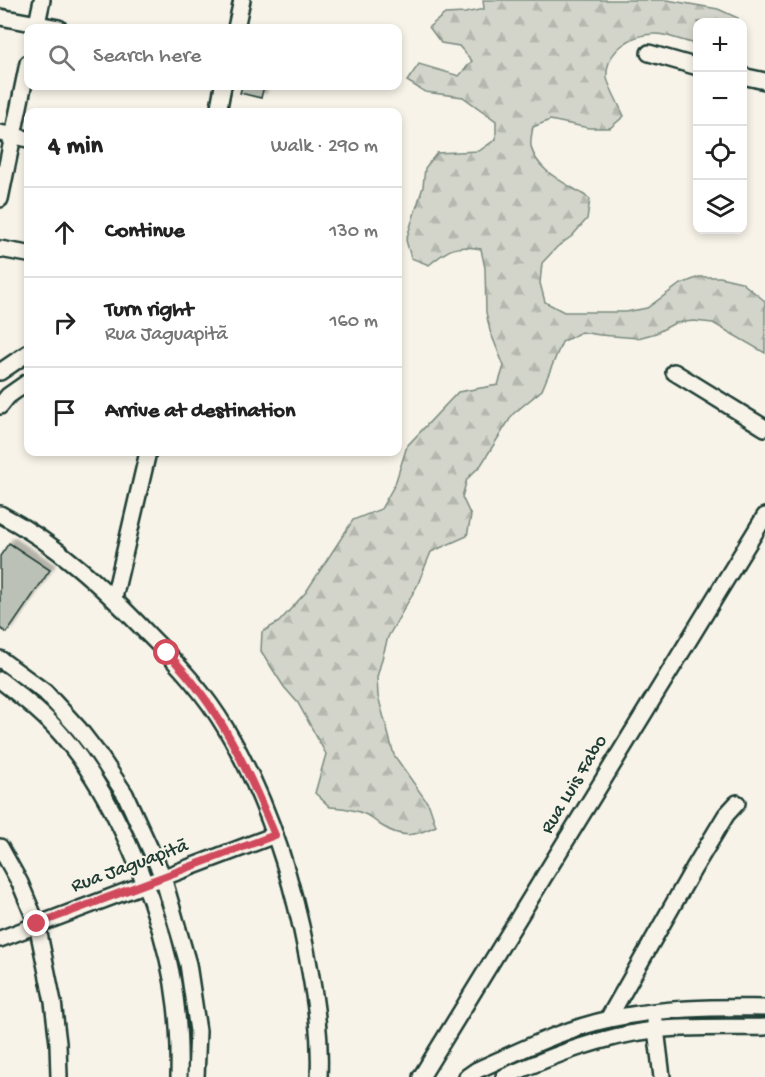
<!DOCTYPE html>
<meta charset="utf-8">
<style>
body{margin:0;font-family:"Gochi Hand",sans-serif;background:#f2f2f2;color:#222}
.controls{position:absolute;right:18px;top:18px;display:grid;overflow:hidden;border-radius:12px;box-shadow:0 3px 9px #0003}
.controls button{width:54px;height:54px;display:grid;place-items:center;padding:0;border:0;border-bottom:2px solid #e0e0e0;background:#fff;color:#222;font:30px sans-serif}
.stop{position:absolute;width:18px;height:18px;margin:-14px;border:4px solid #d1495b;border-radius:50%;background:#fff}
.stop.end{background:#d1495b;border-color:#fff;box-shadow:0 2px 6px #0008}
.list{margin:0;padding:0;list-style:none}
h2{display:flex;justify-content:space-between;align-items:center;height:78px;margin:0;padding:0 24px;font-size:26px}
h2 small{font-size:20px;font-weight:400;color:#767676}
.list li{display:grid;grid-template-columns:39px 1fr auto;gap:18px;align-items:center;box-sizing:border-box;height:90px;padding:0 24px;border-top:2px solid #e0e0e0}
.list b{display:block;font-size:22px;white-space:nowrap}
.list p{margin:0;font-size:20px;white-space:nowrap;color:#767676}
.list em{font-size:20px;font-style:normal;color:#767676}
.icon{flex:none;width:33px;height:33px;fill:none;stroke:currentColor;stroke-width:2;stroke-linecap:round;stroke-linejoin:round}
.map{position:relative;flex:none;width:765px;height:1077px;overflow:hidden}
.search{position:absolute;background:#fff;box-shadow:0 3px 9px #0003;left:24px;top:24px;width:378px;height:66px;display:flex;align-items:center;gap:15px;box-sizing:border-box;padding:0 21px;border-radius:12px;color:#767676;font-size:22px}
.panel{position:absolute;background:#fff;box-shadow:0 3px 9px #0003;left:24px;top:108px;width:378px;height:348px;border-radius:12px}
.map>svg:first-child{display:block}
.forest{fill:url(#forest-firs);stroke:#79897f;stroke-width:1.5}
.building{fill:#bbc1b6;stroke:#1f3d34;stroke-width:1.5;filter:url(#shadow)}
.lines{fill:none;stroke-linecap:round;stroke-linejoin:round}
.minor-casing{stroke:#1f3d34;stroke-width:20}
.minor{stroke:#f7f3e8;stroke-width:15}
.route{stroke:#d1495b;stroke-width:8}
.labels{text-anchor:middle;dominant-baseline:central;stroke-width:4.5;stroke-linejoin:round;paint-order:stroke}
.street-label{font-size:20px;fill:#1f3d34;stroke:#f7f3e8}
</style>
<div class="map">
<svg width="765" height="1077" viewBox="0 0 765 1077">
<defs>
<pattern id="forest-firs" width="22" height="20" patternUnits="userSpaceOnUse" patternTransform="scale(1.5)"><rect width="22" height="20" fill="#d3d5ca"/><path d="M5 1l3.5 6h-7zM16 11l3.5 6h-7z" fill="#b5b8ae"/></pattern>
<filter id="shadow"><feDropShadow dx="5" dy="-5" stdDeviation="1.5" flood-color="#0004"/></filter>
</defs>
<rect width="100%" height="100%" fill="#f7f3e8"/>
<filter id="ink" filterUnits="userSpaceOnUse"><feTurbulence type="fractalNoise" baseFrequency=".0167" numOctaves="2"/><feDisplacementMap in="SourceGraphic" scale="12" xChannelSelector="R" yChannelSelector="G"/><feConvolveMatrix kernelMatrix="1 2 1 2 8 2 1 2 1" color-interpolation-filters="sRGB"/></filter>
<g filter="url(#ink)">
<path class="forest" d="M483,0H667L718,9L738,18L736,22H698L697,44C684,42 670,35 657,34C632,33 605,51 607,78C608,84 620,107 624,116L610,128H589L550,120L533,127C532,133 530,141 531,146C536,173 571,185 590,199L587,219L572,236L557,247L542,263L540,283L545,302L564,312H626L647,308L679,285L699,277H720L741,282L765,301V353L713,323L694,321L675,323L656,333L638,338L600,335L581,332L562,342L542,390L513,414L481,465L467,479L462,497L471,516L467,536L431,552L417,586L388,637L377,677L378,696L394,755L429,805L436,826C415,836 403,839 382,826C377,823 372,818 367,815C355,809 342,808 330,807L315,793L326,754L298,703L284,687L261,651L262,632L279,622L306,592L353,520L381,509L395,484L407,446L458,392L498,385L504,366L490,331L486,312L485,268L481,249C456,244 448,249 429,265L411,258L406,240L423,187L425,168L437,153L479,151L496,139V121L463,97L425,92L407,81L419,64L459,76L472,61L459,46L441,43L429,27L445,14L465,13L484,9Z"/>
<g class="building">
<polygon points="242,86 264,86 261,98 240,93"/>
<polygon points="9,543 50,570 7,633 0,628 0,556"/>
</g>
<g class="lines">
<g class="minor-casing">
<g id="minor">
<polyline points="0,17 59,28"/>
<polyline points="36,28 42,0"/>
<polyline points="236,28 242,0"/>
<polyline points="649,53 698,67"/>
<polyline points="742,76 765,81"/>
<polyline points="218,112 223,86"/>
<polyline points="0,133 28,139"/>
<polyline points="0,199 28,63"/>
<polyline points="0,249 28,254"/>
<polyline points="0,372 28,353"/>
<polyline points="674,372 765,428"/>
<polyline points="0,406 8,396 28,382"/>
<path d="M0,514C56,543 105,589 148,634C177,663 205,693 226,729C267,798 292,877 307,955C315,996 321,1035 319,1077"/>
<polyline points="114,598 148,452"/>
<polyline points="0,659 45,692 79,729 99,755 125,794 163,877 188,964 198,1031 196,1077"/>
<path d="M0,680C21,696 44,714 61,734C111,791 151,886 168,959C177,997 180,1038 179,1077"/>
<polyline points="0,847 20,883 37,924 53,1002 58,1043 59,1077"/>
<polyline points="0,939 275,835"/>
<polyline points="608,1019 694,868 726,815 737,803"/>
<polyline points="655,1021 662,1077"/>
<polyline points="421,1077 765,516"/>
<path d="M467,1077L477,1070C520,1051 563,1029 610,1019C661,1008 713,1007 765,1008"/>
<path d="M504,1077C552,1056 601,1036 654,1030C690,1026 728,1028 765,1027"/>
</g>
</g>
<use href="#minor" class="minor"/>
</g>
</g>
<g class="lines" filter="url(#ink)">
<path class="route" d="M37,924L275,835C246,766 220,707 167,653"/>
</g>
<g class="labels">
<g class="street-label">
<text transform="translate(575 785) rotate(-59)">Rua Luis Fabo</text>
<text transform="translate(130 867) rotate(-20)">Rua Jaguapitã</text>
</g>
</g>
</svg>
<div class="controls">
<button>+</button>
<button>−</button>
<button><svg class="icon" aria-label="locate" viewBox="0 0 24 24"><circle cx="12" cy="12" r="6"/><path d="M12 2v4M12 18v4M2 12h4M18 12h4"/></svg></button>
<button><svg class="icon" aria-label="layers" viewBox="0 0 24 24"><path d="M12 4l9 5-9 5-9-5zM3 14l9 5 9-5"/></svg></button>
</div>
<div class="stop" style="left:167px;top:653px"></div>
<div class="stop end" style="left:37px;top:924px"></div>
<div class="search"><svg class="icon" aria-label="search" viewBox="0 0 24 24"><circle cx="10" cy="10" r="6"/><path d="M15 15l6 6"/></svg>Search here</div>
<section class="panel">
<h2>4 min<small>Walk · 290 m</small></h2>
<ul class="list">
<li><svg class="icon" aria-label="ahead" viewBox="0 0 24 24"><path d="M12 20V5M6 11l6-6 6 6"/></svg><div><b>Continue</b></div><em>130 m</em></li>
<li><svg class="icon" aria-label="right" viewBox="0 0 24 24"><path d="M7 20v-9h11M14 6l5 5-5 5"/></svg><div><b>Turn right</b><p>Rua Jaguapitã</p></div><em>160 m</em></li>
<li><svg class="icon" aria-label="arrive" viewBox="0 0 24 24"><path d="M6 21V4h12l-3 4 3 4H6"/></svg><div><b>Arrive at destination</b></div></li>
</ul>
</section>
</div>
